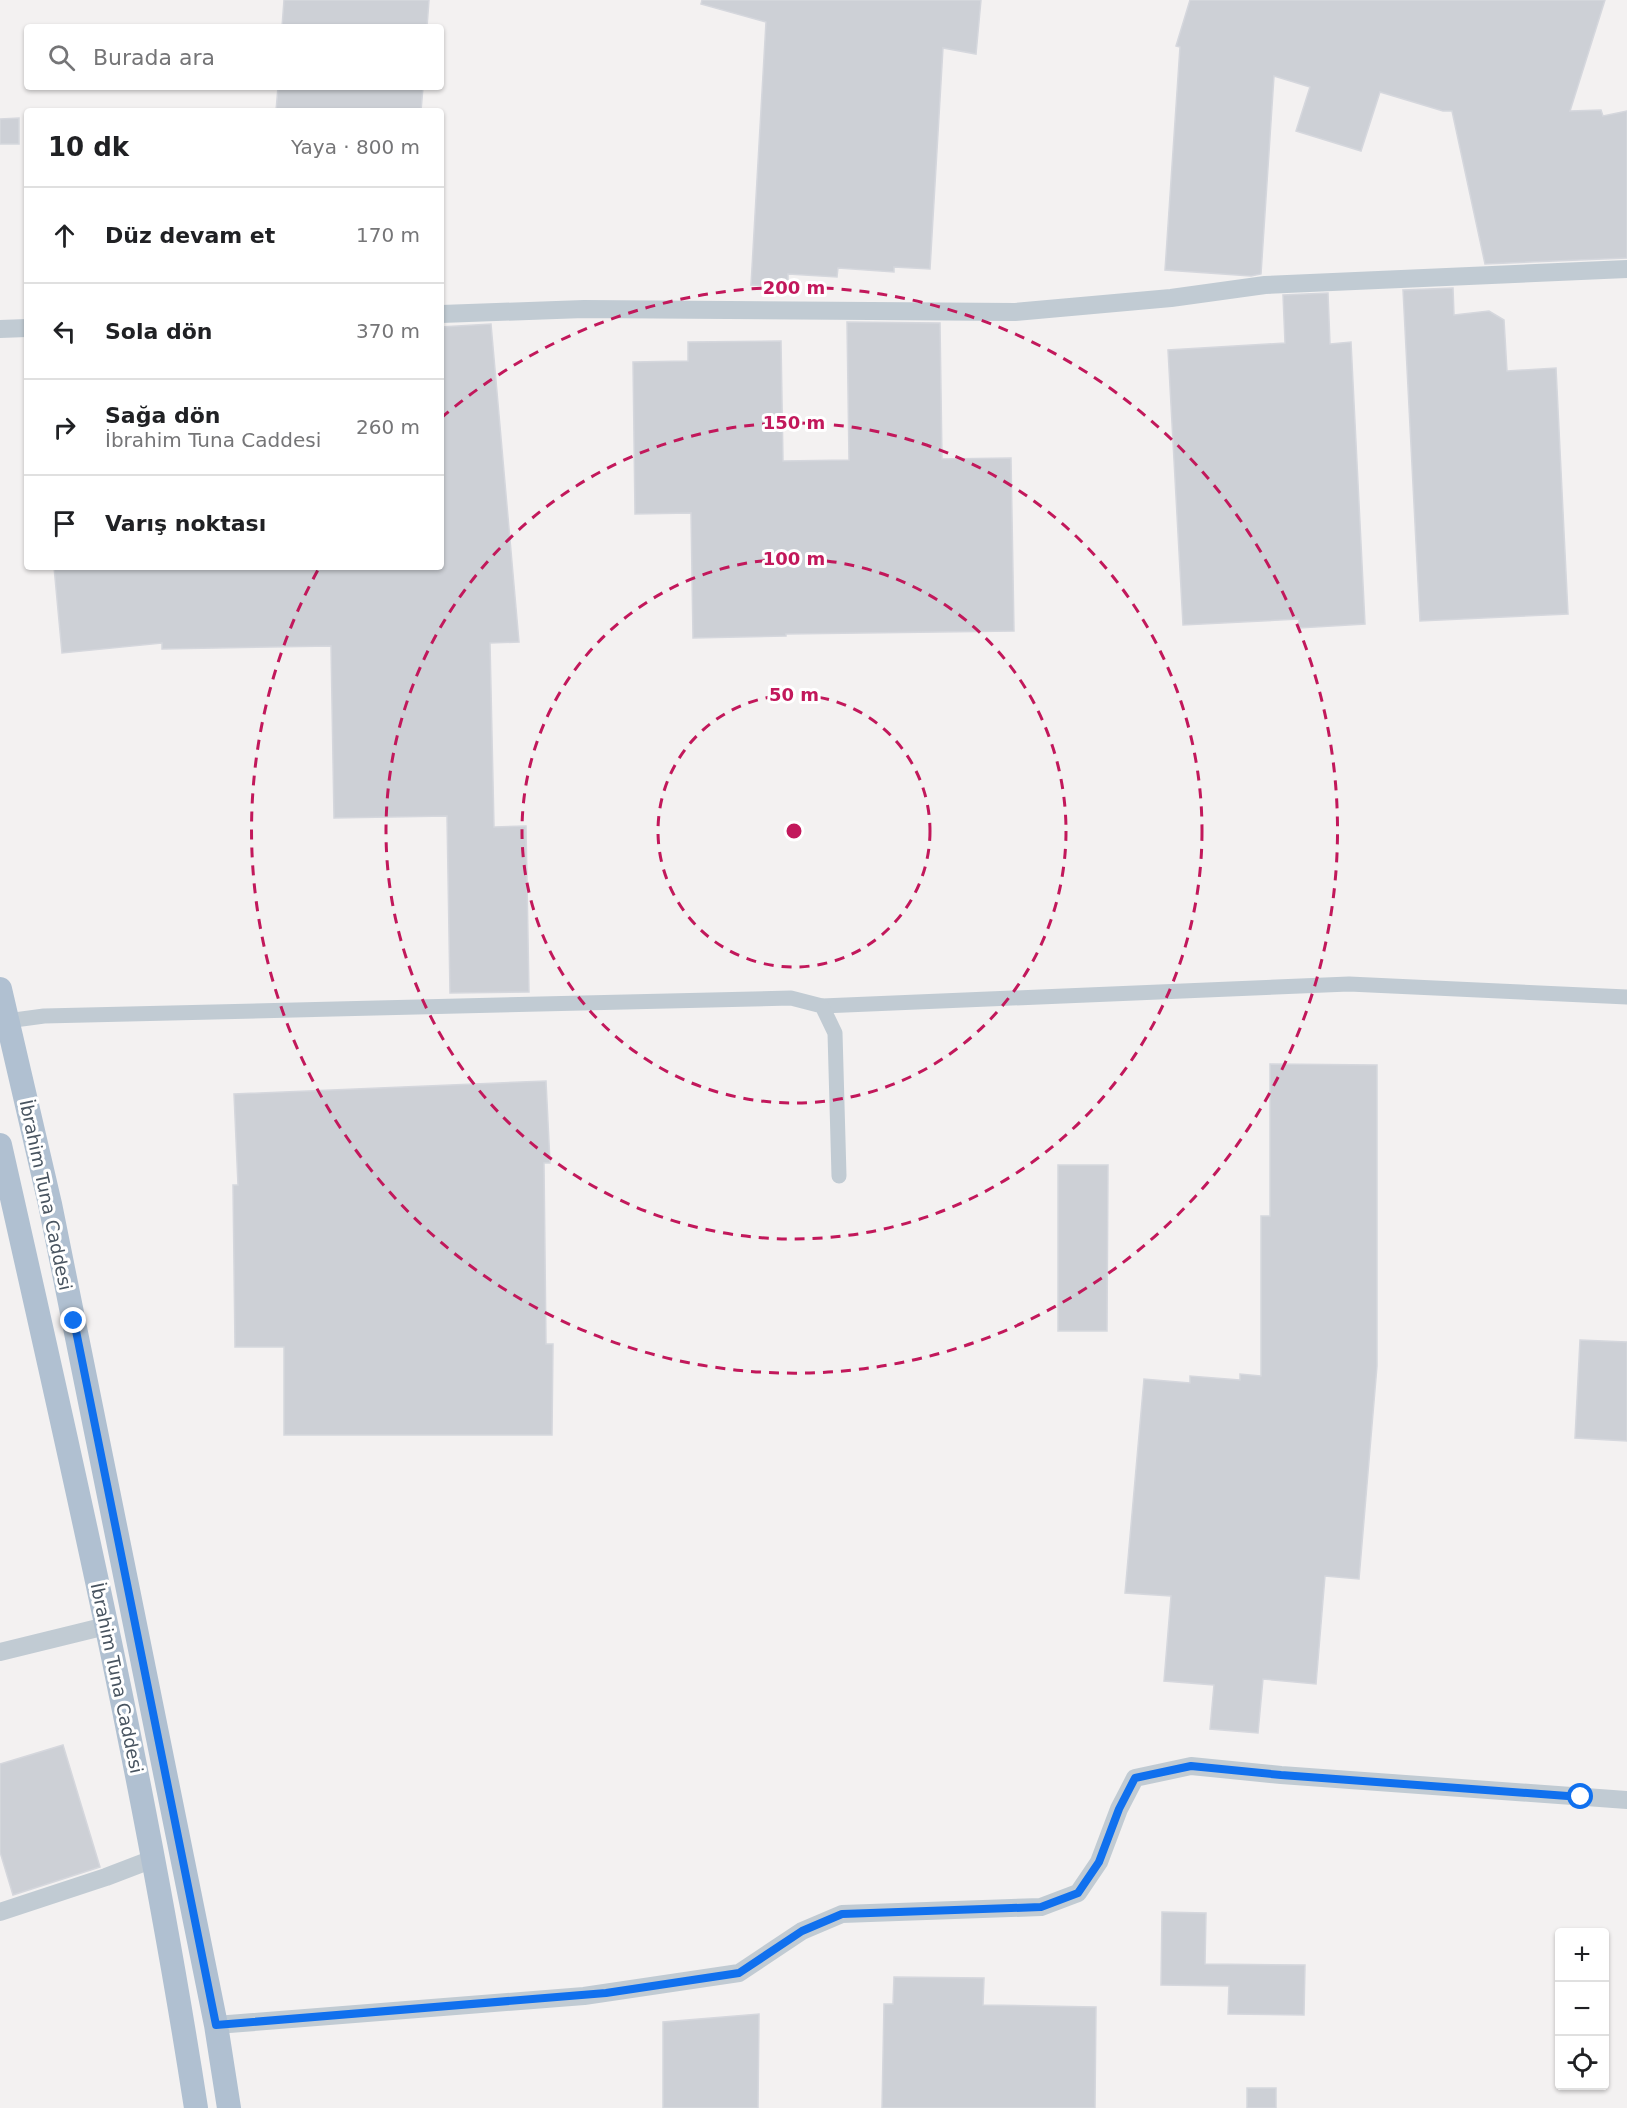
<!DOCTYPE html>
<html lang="tr">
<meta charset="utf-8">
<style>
body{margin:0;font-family:"DejaVu Sans",sans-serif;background:#f6f6f6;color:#202124}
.controls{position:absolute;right:18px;bottom:18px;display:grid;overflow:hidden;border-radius:6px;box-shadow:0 2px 4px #0004}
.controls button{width:54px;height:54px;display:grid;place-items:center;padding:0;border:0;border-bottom:2px solid #e0e0e0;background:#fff;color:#202124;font:30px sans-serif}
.stop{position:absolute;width:18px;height:18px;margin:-14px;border:4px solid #1070ee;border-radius:50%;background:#fff}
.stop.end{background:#1070ee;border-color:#fff;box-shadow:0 2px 6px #0008}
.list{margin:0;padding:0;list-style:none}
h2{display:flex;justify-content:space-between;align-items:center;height:78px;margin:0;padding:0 24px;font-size:26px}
h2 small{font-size:20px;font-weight:400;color:#757577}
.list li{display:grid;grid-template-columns:39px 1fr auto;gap:18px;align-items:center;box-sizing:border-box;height:96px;padding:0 24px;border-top:2px solid #e0e0e0}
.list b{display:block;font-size:22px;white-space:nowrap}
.list p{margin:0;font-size:20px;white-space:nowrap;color:#757577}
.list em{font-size:20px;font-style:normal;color:#757577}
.icon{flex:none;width:33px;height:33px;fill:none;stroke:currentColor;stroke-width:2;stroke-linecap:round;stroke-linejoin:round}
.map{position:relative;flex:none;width:1627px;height:2108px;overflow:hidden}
.search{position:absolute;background:#fff;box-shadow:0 2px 4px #0004;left:24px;top:24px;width:420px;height:66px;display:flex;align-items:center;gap:15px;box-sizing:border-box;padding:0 21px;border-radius:6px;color:#757577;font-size:22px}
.panel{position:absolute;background:#fff;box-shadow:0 2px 4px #0004;left:24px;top:108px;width:420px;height:462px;border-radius:6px}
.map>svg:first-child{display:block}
.building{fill:#cdd0d6;stroke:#d5d7dd;stroke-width:1.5}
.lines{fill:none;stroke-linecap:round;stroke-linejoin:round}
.minor{stroke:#c1cbd3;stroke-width:15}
.tertiary{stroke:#c1cbd3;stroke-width:18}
.primary{stroke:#b0c0d1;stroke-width:24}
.route{stroke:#1070ee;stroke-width:8}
.ring{fill:none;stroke:#c2185b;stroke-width:3;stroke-dasharray:10 8}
.labels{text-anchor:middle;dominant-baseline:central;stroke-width:6;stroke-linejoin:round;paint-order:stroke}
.street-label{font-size:18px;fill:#485460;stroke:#fff}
.centre{fill:#c2185b;stroke:#fff;stroke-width:3}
.ring-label{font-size:18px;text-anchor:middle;font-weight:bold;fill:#c2185b;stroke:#fff;stroke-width:6;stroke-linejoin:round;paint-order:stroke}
</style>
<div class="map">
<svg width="1627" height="2108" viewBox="0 0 1627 2108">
<rect width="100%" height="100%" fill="#f3f1f1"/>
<g class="building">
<polygon points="284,0 429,0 427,27 282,27"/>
<polygon points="702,0 981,0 976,54 943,48 930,269 894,267 894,272 838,268 837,277 788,274 788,287 751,285 766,22 701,4"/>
<polygon points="1190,0 1605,0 1570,111 1601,110 1603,116 1627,111 1627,258 1485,264 1452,111 1443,111 1380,92 1361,151 1296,131 1310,87 1274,76 1261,274 1251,276 1165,270 1180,47 1176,46"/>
<polygon points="278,87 423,87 421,111 276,111"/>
<polygon points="19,118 19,144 0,144 0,119"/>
<polygon points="1453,288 1454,315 1489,311 1504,320 1507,371 1556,368 1568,614 1420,621 1403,290"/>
<polygon points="1328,293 1330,344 1351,342 1365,624 1299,628 1299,619 1183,625 1168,350 1285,343 1283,295"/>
<polygon points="847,322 940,323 942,459 1011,458 1014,631 786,634 786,636 693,638 691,513 635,514 633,362 688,361 688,342 781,341 783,461 849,460"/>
<polygon points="491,324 519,642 490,643 494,827 526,826 529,992 450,993 447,816 334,818 331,646 162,649 162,643 62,653 54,567 441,567 441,327"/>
<polygon points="1270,1064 1377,1065 1377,1366 1359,1579 1325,1576 1316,1684 1263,1679 1258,1733 1210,1729 1214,1685 1164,1681 1171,1596 1125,1593 1144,1379 1190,1383 1190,1376 1240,1380 1240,1374 1261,1376 1261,1216 1270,1216"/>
<polygon points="546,1081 550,1163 544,1163 546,1344 553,1344 552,1435 284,1435 284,1347 235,1347 233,1185 238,1185 234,1094"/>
<polygon points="1058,1165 1108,1165 1107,1331 1058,1331"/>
<polygon points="1580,1340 1627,1342 1627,1441 1575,1438"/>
<polygon points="63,1745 100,1867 13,1895 0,1852 0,1764"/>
<polygon points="1162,1912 1206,1913 1205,1964 1305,1965 1304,2015 1228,2014 1229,1986 1161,1985"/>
<polygon points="894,1977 984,1978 983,2005 1096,2007 1095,2108 882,2108 884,2004 893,2004"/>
<polygon points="759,2014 758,2108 663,2108 663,2022"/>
<rect x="1247" y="2088" width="29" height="20"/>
</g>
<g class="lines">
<g class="minor">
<polyline points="822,1006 1349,984 1627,997"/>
<polyline points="7,1021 44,1016 791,998 822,1006 835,1033 839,1176"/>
</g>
<g class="tertiary">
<polyline points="441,314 584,309 1015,312 1171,298 1265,285 1627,269"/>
<polyline points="0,329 27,328"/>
<polyline points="0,1652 106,1626"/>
<polyline points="0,1912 106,1877 153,1859"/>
<polyline points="216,2025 584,1996 739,1973 802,1931 842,1914 1041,1907 1078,1893 1099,1862 1119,1809 1135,1778 1191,1766 1281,1775 1627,1800"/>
</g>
<g class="primary">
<polyline points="0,989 50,1204 216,2025 229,2108"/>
<path d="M0,1145C72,1464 146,1784 196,2108"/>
</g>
</g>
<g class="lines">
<polyline class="route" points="74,1321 216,2025 606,1993 739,1973 802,1931 842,1914 1041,1907 1078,1893 1099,1862 1119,1809 1135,1778 1191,1766 1281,1775 1581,1797"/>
</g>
<g class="ring">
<circle cx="794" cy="831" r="136"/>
<circle cx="794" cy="831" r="272"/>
<circle cx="794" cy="831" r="408"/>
<path d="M441 418A543 543 0 1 1 319 568"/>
</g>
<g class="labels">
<g class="street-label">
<text transform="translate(46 1195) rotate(78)">İbrahim Tuna Caddesi</text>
<text transform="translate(117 1678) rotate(78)">İbrahim Tuna Caddesi</text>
</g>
</g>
<circle cx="794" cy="831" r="9" class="centre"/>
<g class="ring-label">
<text x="794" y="294">200 m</text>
<text x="794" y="429">150 m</text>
<text x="794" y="565">100 m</text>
<text x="794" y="701">50 m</text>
</g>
</svg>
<div class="controls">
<button>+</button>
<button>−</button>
<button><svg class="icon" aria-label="locate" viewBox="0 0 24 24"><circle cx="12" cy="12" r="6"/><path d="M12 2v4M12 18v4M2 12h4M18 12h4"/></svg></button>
</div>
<div class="stop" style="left:1581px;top:1797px"></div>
<div class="stop end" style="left:74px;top:1321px"></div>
<div class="search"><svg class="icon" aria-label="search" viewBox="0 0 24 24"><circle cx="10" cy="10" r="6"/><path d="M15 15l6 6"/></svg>Burada ara</div>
<section class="panel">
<h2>10 dk<small>Yaya · 800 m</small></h2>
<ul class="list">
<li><svg class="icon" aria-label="ahead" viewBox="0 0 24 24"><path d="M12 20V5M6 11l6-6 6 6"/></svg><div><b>Düz devam et</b></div><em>170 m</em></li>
<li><svg class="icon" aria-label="left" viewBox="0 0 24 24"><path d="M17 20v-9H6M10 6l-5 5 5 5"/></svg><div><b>Sola dön</b></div><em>370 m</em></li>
<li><svg class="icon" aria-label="right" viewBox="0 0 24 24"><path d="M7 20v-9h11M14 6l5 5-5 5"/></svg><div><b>Sağa dön</b><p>İbrahim Tuna Caddesi</p></div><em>260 m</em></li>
<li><svg class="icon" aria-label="arrive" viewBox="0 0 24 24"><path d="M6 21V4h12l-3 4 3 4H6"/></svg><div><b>Varış noktası</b></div></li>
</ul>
</section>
</div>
